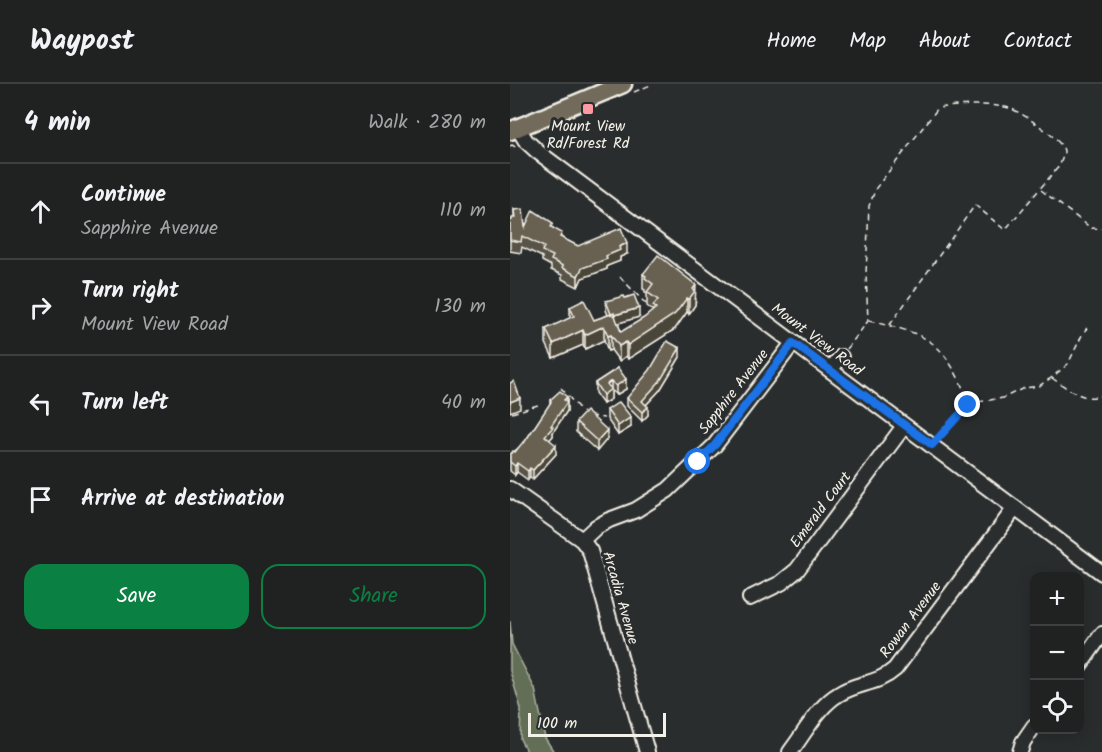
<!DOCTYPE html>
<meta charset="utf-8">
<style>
body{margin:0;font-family:Kalam,sans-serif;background:#282a2a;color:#f1f3f6}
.controls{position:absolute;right:18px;bottom:18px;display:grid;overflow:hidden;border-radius:12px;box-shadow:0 3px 15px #0003}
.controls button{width:54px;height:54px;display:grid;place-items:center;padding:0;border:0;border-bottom:2px solid #3d3f40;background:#202222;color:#f1f3f6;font:30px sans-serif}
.scale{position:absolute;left:18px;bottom:15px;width:138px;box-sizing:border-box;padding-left:6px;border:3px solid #f4f1e8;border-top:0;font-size:16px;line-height:21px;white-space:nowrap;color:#f4f1e8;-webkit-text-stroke:4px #2a2d2e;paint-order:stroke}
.stop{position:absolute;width:18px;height:18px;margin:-14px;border:4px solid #1a73e8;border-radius:50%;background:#fff}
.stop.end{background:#1a73e8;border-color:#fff;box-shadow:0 2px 6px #0008}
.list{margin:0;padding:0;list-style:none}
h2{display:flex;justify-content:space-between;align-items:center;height:78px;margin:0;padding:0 24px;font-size:26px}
h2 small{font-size:20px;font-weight:400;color:#a2a4a5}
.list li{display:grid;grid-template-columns:39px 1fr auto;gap:18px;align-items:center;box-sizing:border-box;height:96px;padding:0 24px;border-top:2px solid #3d3f40}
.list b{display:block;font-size:22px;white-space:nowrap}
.list p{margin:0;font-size:20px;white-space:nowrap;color:#a2a4a5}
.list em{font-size:20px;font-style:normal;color:#a2a4a5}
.actions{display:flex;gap:12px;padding:18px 24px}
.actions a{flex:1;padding:14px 0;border:2px solid #0b8043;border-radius:18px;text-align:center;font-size:21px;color:#0b8043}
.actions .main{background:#0b8043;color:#fff}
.icon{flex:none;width:33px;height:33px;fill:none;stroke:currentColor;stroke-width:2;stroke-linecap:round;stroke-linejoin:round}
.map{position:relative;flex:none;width:592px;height:668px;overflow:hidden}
header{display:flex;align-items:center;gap:36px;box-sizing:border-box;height:84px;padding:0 30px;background:#202222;border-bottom:2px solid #3d3f40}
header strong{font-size:28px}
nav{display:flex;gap:33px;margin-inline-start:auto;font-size:21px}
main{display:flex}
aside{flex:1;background:#202222}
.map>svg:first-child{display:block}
.green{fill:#626e56;stroke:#abb09f;stroke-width:1.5}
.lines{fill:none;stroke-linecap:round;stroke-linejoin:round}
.minor-casing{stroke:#f4f1e8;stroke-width:18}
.major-casing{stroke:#f4f1e8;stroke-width:21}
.path{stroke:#f4f1e8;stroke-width:1.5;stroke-dasharray:6 4.5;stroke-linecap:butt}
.minor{stroke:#2a2d2e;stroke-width:14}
.major{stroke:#726b5a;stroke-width:16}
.wall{fill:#595346;stroke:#f4f1e8;stroke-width:1.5}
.shaded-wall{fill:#494439;stroke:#f4f1e8;stroke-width:1.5}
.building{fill:#686151;stroke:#f4f1e8;stroke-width:1.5}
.route{stroke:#1a73e8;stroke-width:8}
.poi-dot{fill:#ff9aa2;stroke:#2a2d2e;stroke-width:2}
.labels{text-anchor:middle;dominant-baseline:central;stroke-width:6;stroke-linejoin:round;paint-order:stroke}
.poi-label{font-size:15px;fill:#f4f1e8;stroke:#2a2d2e}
.street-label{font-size:15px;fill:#f4f1e8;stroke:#2a2d2e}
</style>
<header>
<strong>Waypost</strong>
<nav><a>Home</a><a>Map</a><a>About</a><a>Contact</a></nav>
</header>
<main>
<aside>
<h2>4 min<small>Walk · 280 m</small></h2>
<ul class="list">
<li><svg class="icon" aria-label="ahead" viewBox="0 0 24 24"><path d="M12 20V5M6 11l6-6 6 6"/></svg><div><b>Continue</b><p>Sapphire Avenue</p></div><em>110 m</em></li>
<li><svg class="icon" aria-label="right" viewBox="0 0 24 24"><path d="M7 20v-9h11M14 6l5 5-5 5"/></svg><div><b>Turn right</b><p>Mount View Road</p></div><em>130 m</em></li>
<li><svg class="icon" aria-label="left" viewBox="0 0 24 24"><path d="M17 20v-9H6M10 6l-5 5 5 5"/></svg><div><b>Turn left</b></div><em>40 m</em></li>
<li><svg class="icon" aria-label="arrive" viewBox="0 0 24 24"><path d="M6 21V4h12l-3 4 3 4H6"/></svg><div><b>Arrive at destination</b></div></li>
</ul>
<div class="actions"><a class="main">Save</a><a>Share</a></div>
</aside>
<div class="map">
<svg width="592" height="668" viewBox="0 0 592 668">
<rect width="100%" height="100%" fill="#2a2d2e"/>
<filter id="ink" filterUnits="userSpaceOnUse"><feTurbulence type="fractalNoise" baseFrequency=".0167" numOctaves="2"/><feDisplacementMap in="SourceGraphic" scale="12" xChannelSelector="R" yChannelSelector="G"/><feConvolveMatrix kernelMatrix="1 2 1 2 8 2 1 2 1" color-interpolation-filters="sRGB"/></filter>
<g filter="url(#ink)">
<polygon class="green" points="0,537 2,560 25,605 35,654 44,668 17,668 10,655 11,625 0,587"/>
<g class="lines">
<g class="minor-casing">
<g id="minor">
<polyline points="8,44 16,57 28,68 592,489"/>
<polyline points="320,286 331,273"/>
<polyline points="0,405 72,456 80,467 137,668"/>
<polyline points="72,456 86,443 99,436 126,426 158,406 205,361 283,259"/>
<polyline points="240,514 271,499 287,486 394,342"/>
<polyline points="570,581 592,550"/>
<path d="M280,668C295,649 308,622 329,610C348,598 367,601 385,585L505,424"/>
<polyline points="510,668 513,658 524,642"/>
</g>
</g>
<g class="major-casing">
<polyline id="major" points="0,47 113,0"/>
</g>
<g class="path">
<polyline points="124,8 143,0"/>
<polyline points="0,62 2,61 7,64"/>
<polyline points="531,106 581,144 592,145"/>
<polyline points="110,193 136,220"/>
<path d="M359,237C380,242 404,246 422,259C438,270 454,302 458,320"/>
<path d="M337,265L358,237L356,190L359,122L366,104L428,24C450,21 478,19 499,24C510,27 553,56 554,67C554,71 551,77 550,81L495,146L465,121L379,242"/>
<path d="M542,294C557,304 574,319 592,311"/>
<polyline points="51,304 73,329"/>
<polyline points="2,329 28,321"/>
<polyline points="80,332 94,334"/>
<polyline points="429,351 461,319 493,314 514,304 529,302 541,294 558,280 572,251 577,244"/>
</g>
<use href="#minor" class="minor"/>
<use href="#major" class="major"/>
</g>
<g class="wall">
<polygon points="4,126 15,143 43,144 52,154 68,162 117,170 110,173 110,177 97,182 97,185 72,194 68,203 52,195 52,191 41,186 41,182 32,177 32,173 12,163 11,169 0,167 0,136 2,136 4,134"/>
<polygon points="133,190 186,215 185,221 179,230 177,228 165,245 118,275 116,272 109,277 101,266 98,267 94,256 75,265 73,261 43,274 36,259 36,245 60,234 60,223 84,236 98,231 96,226 96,217 129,233 108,239 111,248 134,234 143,227 137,222 137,210 135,208 135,206 133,205"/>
<polygon points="170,273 150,306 136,321 138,331 132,337 117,322 117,314"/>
<polygon points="108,284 116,305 106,311 101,306 101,315 93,320 85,309 85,299"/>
<polygon points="57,313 57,327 43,348 43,352 39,356 46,370 23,395 20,393 18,396 7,388 5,391 0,387 0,371 14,359 40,320 40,316"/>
<polygon points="97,326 121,343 108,351 97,335"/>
<polygon points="66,338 97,355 87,367 66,348"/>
</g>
<g class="shaded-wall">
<polygon points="117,159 117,170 110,173 110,177 97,182 97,185 72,194 68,203 68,192 72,184 96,172 109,163"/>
<polygon points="186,201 185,221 179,230 179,215 183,205"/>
<polygon points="177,214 177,228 165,245 118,275 118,261"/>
<polygon points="129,224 129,233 102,241 102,232"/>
<polygon points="94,242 94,256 75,265 75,251"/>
<polygon points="73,246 73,261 43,274 43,260"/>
<polygon points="101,251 101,266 98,267 98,252"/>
<polygon points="116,258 116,272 109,277 109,262"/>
<polygon points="170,264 170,273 150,306 132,325 132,317"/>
<polygon points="116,295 116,305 106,311 106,302"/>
<polygon points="101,297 101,315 93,320 93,311 97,300"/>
<polygon points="57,313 57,327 43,348 43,352 35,361 35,352 54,316"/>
<polygon points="10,314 10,324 0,328 0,318"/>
<polygon points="138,323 138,331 132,337 132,328"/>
<polygon points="121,333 121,343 108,351 108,342"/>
<polygon points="97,346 97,355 87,367 87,357"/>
<polygon points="46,361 46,370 23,395 23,386"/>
<polygon points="7,379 7,388 5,391 5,382"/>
<polygon points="20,384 20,393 18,396 18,387"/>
</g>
<g class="building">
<polygon points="13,125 15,143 23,126 43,139 41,143 52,149 50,153 68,162 111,144 117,159 109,163 110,166 96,172 97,175 72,184 68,192 52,184 53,182 41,176 43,172 32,167 34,163 12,152 11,158 0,156 0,136 2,136 2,134 5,134 4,126"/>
<polygon points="148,171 186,201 183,205 185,207 179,215 177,214 165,230 118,261 116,258 109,262 101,251 98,252 94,242 75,251 73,246 43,260 36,245 64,232 60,223 74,216 84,236 104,229 111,248 134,234 146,224 143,222 148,216 137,208 143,200 135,194 136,192 133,190"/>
<polygon points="124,211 129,224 104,231 104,229 101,230 96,217 114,212 115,214"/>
<polygon points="157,257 170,264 150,297 132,317 138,323 132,328 117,314 140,286"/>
<polygon points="108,284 116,295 106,302 101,297 97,300 101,305 93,311 85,299"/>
<polygon points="4,297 10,314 0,318 0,299"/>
<polygon points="50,307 57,313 54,316 57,318 41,342 43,343 35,352 46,361 23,386 20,384 18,387 7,379 5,382 0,378 0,371 3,367 5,368 13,358 14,359 41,318 40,316"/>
<polygon points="109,318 121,333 108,342 97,326"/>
<polygon points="76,327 97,346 87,357 66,338"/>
</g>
</g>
<g class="lines" filter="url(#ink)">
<polyline class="route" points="188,378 205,361 283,259 422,361 458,321"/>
</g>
<rect class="poi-dot" x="72" y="19" width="12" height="12" rx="3"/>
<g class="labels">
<g class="poi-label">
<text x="78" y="43">Mount View<tspan x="78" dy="17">Rd/Forest Rd</tspan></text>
</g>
<g class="street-label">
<text transform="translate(307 256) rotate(37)">Mount View Road</text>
<text transform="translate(224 308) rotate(-52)">Sapphire Avenue</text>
<text transform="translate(311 426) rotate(-53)">Emerald Court</text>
<text transform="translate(110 514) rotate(74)">Arcadia Avenue</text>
<text transform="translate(401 536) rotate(-53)">Rowan Avenue</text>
</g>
</g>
</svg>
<div class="controls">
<button>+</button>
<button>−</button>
<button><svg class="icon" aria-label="locate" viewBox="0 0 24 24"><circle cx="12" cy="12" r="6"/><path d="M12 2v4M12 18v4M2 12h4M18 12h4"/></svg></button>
</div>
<div class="scale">100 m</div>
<div class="stop" style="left:188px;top:378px"></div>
<div class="stop end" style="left:458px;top:321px"></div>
</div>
</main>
